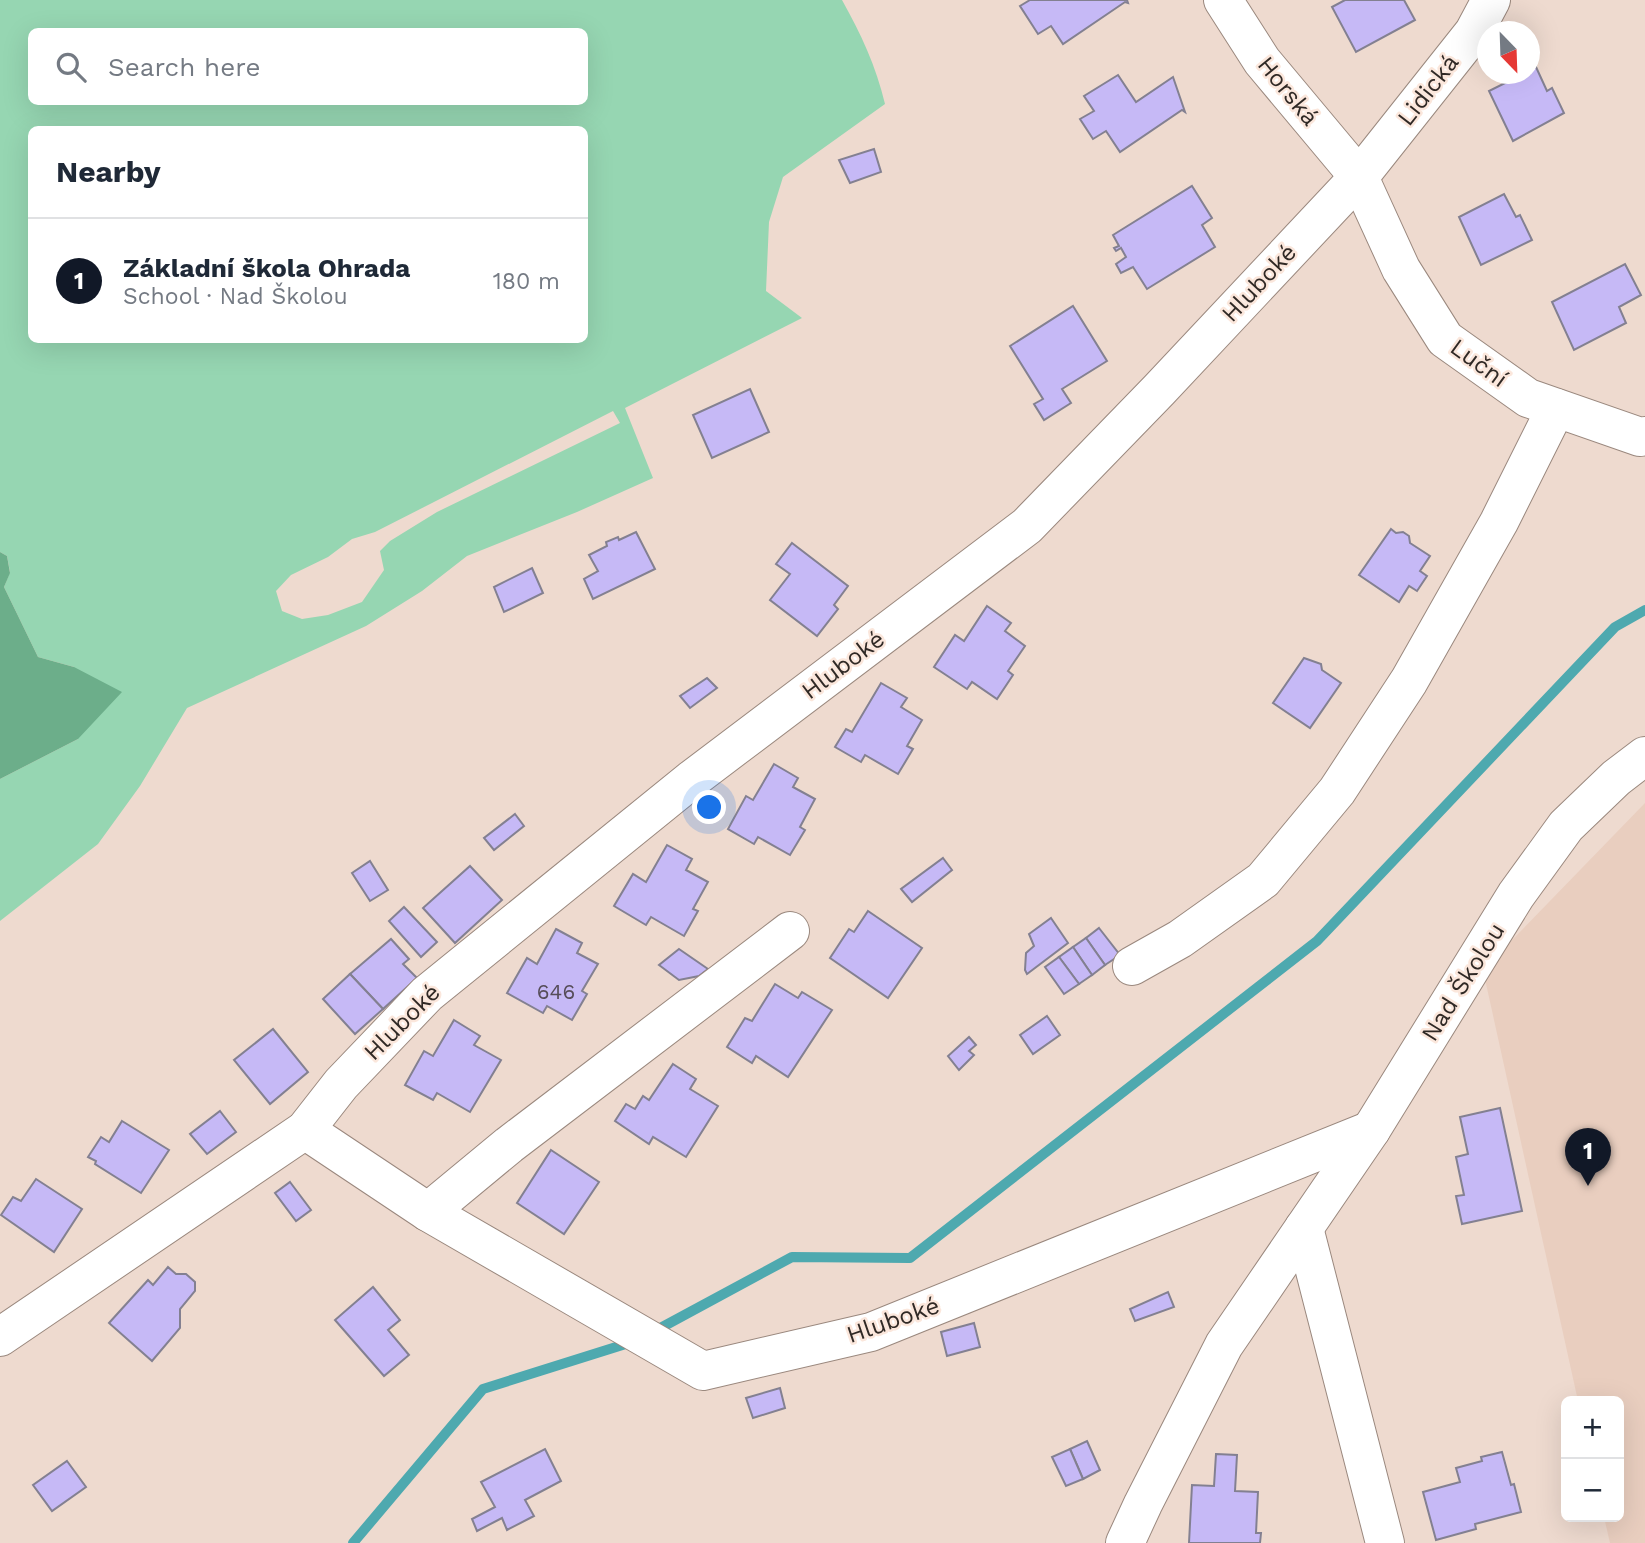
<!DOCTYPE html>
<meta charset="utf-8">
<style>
body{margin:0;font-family:"Work Sans",sans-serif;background:#f6f6f7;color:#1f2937}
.controls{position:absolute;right:21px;bottom:21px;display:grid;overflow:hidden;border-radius:10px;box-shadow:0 7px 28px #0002}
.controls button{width:63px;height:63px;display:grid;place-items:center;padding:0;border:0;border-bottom:2px solid #e0e1e3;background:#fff;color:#1f2937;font:35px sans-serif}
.compass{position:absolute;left:1477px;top:21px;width:63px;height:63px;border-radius:50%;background:#fff;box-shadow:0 7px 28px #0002;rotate:157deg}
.you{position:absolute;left:710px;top:808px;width:24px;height:24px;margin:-18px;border:5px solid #fff;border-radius:50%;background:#1a73e8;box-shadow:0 0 0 10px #1a73e833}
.badge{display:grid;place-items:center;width:46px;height:46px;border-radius:50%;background:#111827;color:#fff;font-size:23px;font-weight:700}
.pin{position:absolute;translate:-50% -58px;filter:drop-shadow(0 2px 4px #0008)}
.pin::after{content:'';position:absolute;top:37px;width:24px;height:21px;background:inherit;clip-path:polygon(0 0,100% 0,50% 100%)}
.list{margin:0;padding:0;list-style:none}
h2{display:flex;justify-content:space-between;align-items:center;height:91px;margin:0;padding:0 28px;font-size:30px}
h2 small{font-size:23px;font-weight:400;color:#747a83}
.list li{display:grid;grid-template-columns:46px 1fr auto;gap:21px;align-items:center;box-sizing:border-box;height:126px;padding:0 28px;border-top:2px solid #e0e1e3}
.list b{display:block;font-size:26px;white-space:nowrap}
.list p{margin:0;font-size:23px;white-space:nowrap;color:#747a83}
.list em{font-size:23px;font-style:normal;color:#747a83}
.icon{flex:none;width:38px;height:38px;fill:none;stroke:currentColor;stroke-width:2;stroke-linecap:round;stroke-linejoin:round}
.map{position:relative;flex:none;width:1645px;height:1543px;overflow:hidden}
.search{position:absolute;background:#fff;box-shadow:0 7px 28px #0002;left:28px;top:28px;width:560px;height:77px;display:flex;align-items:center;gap:18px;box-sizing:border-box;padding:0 24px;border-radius:10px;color:#747a83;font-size:26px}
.panel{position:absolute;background:#fff;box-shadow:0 7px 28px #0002;left:28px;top:126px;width:560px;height:217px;border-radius:10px}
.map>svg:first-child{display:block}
.built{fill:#e9cebf}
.green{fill:#96d6b2;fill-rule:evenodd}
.forest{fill:#6cae8a}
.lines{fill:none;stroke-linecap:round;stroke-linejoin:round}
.stream{stroke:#4ea9af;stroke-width:10}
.building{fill:#c6b9f6;stroke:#838091;stroke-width:2}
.minor-casing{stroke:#9a887e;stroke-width:40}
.minor{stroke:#fff;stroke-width:38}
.labels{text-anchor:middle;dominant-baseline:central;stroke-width:5;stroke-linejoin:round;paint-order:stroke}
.number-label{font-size:21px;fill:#564d59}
.street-label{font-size:24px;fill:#302925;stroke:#fbe7dc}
</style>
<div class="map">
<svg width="1645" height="1543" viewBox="0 0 1645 1543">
<rect width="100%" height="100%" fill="#eedacf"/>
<polygon class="built" points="1645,803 1645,1543 1610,1543 1604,1517 1619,1517 1619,1401 1578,1401 1483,970"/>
<path class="green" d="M0,0H842C861,34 876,66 885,104L783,177L769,222L766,291L802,318L625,408L653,478L577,512L467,556L422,591L366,626L187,708L140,786L98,844L0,921V779L78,739L74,667L38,657L4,587L10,572L7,556L0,552ZM32,32H584V102H32ZM32,130H584V340H32ZM613,411L620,423L437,512L390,541L380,551L384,570L362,602L328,615L302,619L282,611L276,591L291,575L328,557L352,539L375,532Z"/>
<polygon class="forest" points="0,552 7,556 10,573 4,587 38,657 74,667 122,692 78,739 0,779"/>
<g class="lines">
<g class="stream">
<polyline points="653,1332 792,1257 910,1258 1317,941 1615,627 1645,610"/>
<polyline points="353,1543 483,1389 632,1342"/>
</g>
</g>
<g class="building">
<polygon points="1030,0 1127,0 1128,3 1125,2 1063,44 1051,26 1038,34 1020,6"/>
<polygon points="1345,0 1404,0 1415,20 1356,52 1332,7"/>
<polygon points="1536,67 1547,91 1552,88 1564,113 1513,141 1489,91 1523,74 1530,74 1530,70"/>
<polygon points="1118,75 1136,102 1173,77 1185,112 1182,110 1120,152 1106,131 1093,139 1080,119 1094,111 1084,96"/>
<polygon points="874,149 881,172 850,183 839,160"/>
<polygon points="1192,186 1212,218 1202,225 1215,247 1147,289 1133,267 1121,273 1116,264 1126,257 1121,248 1116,251 1114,248 1119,246 1113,235"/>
<polygon points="1504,194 1516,217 1520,215 1532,240 1481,265 1459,217"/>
<polygon points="1625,264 1641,295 1619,307 1626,323 1574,350 1552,302"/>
<polygon points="1073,306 1107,361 1062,389 1071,403 1044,420 1034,404 1043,399 1010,346"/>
<polygon points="750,389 769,432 712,458 693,415"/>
<polygon points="1391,529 1396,533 1403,532 1409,536 1410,543 1430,556 1420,571 1427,576 1417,591 1409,586 1399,602 1359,575"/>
<polygon points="636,532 655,569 593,599 584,579 598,571 589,555 607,546 606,542 618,537 619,540"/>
<polygon points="792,543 848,586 834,605 838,609 817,636 770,600 790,574 776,564"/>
<polygon points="532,568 543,593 504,612 494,587"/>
<polygon points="987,606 1011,623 1005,631 1025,646 1008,671 1013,675 997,699 972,682 967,689 934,667 955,635 964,641"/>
<polygon points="1304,658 1321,664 1322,670 1341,683 1310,728 1273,703"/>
<polygon points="707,678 717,688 690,708 680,696"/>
<polygon points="881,683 907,698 901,707 922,720 907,746 913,749 898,774 865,755 861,762 835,747 846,729 852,732"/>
<polygon points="774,764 798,778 793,787 815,799 800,827 805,830 790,855 758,837 754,844 728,829 746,796 753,800"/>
<polygon points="515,814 524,826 494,850 484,838"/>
<polygon points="667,845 692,859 686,870 708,882 693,909 698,911 684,936 651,917 646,925 614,906 633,874 646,882"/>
<polygon points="943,858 952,870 912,902 901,889"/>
<polygon points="370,861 388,890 370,901 352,873"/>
<polygon points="470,866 502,900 455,943 423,908"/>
<polygon points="404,907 437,942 421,957 389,921"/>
<polygon points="868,911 922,948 888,998 830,958 849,929 854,932"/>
<polygon points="1051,918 1068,943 1027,974 1025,970 1026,953 1034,946 1029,934"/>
<polygon points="1099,928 1120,955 1105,965 1086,938"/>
<polygon points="556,929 582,943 577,953 598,964 582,991 587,994 572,1020 547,1006 543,1013 507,993 527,958 537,964"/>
<polygon points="1086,938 1105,965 1092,975 1073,947"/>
<polygon points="391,939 409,959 403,964 417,978 383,1009 350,974"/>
<polygon points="1073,947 1092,975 1079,984 1059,957"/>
<polygon points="679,949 708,969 699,976 679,980 659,965"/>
<polygon points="1059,957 1079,984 1064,994 1045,967"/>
<polygon points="350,974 383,1009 355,1034 323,999"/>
<polygon points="775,984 798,998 802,992 832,1010 788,1077 756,1056 752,1063 727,1047 745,1018 752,1021"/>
<polygon points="1047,1016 1060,1035 1033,1054 1020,1035"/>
<polygon points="454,1020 480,1036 474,1045 501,1060 470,1112 437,1093 433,1100 405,1085 424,1051 433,1056"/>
<polygon points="273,1029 308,1072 270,1104 234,1060"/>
<polygon points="969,1037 976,1045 969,1051 974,1055 959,1070 948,1056"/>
<polygon points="673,1064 696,1079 690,1089 718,1106 686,1157 653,1137 649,1144 615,1121 626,1104 635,1109 643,1096 649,1100"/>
<polygon points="1500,1108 1522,1211 1462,1224 1456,1196 1464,1195 1456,1157 1468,1154 1460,1117"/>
<polygon points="220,1111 236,1132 207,1154 190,1134"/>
<polygon points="122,1121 169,1150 141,1193 95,1164 96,1161 88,1157 101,1137 109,1142"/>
<polygon points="551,1150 599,1182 564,1234 517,1203"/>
<polygon points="36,1179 82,1209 54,1252 1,1215 13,1197 21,1201"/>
<polygon points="290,1182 311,1210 296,1221 275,1193"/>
<polygon points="168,1267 176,1274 186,1274 195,1282 195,1291 180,1309 180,1328 152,1361 109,1323 148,1280 153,1285"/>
<polygon points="373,1287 400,1320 388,1330 409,1355 384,1376 335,1320"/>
<polygon points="1168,1292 1174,1307 1135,1321 1130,1309"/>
<polygon points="974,1323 980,1347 947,1356 941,1332"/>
<polygon points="780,1388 785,1408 753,1418 746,1398"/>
<polygon points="1087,1441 1100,1470 1083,1479 1070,1449"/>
<polygon points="545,1449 561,1481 525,1500 534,1516 507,1530 502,1518 477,1531 472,1519 495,1507 481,1482"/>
<polygon points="1070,1449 1083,1479 1066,1486 1052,1457"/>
<polygon points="1502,1452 1511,1485 1514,1484 1521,1512 1475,1524 1476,1529 1436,1540 1423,1492 1460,1482 1456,1468 1482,1461 1481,1457"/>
<polygon points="1216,1454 1237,1455 1235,1491 1258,1492 1256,1533 1261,1533 1260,1543 1189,1543 1192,1485 1214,1486"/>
<polygon points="67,1461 86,1487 52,1511 33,1485"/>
</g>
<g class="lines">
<g class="minor-casing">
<g id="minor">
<polyline points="1223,0 1262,61 1359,177 1401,269 1445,339 1528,398 1640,437 1645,436"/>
<polyline points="1132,966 1180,939 1263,880 1337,791 1409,681 1499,522 1556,408"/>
<polyline points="305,1130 428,1212 703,1371 871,1332 1371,1130"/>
<polyline points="428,1212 509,1145 790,931"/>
<polyline points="1304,1228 1385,1543"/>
<polyline points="0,1337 305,1130 341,1084 427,994 691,780 1027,526 1159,390 1359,177 1474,32 1491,0"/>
<polyline points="1125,1543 1143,1504 1224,1345 1371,1130 1516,895 1566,826 1616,778 1645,756"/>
</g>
</g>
<use href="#minor" class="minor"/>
</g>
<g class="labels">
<g class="number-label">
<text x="556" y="991">646</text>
</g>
<g class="street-label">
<text transform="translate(1428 90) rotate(-52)">Lidická</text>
<text transform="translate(1288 91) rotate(51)">Horská</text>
<text transform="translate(1259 283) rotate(-47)">Hluboké</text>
<text transform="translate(1479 363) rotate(36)">Luční</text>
<text transform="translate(843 665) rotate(-37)">Hluboké</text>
<text transform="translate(1463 982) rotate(-58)">Nad Školou</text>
<text transform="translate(402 1022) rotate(-45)">Hluboké</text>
<text transform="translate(893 1320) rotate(-19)">Hluboké</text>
</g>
</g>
</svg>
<div class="controls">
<button>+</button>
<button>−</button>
</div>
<svg class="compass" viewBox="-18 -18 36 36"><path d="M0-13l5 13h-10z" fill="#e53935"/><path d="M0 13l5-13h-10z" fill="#747a83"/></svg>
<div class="you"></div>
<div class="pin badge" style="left:1588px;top:1186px">1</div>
<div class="search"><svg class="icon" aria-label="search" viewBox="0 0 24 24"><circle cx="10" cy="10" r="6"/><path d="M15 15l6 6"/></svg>Search here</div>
<section class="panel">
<h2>Nearby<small></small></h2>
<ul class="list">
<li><span class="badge">1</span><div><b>Základní škola Ohrada</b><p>School · Nad Školou</p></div><em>180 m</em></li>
</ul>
</section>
</div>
